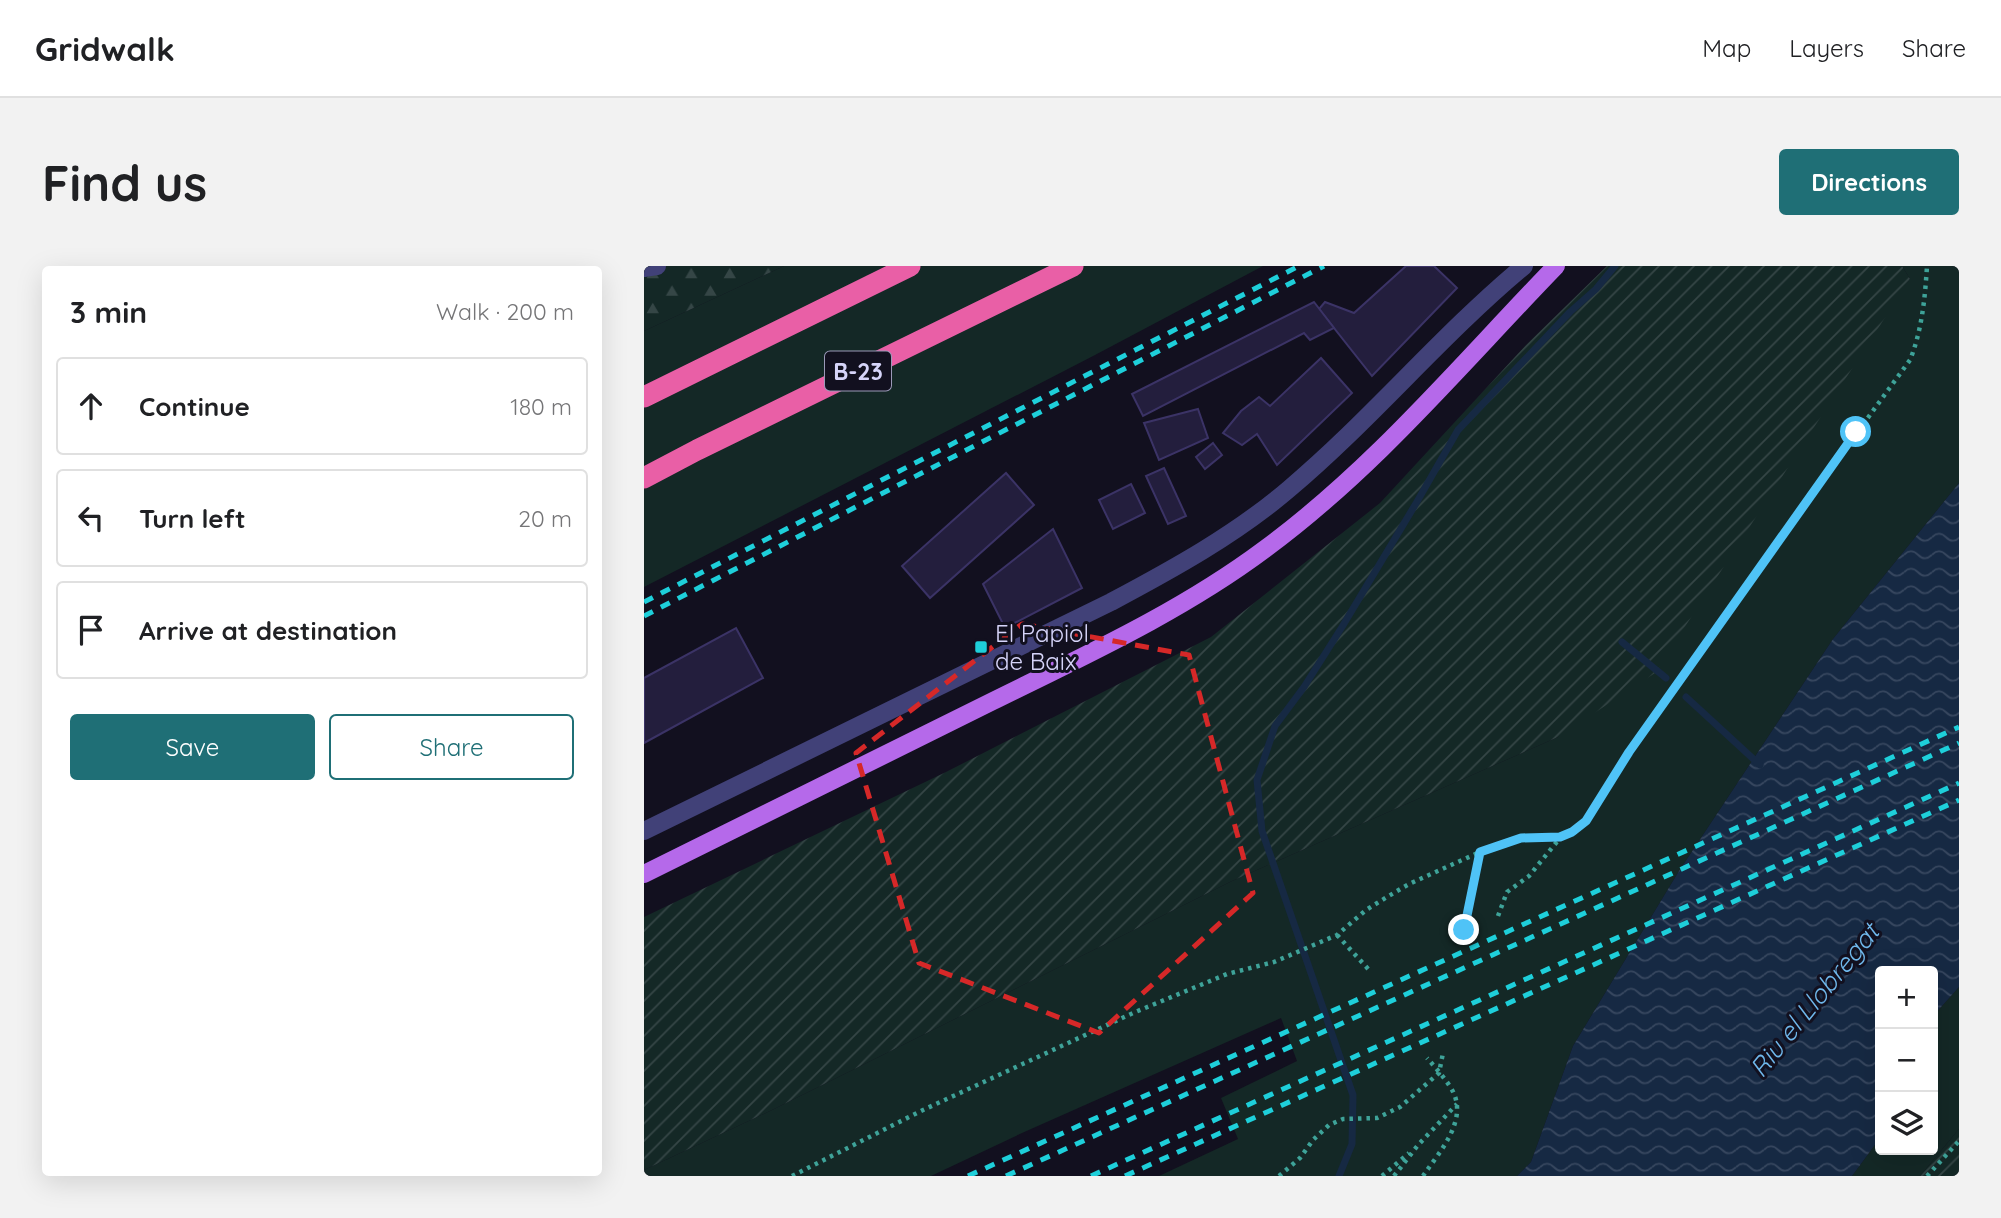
<!DOCTYPE html>
<meta charset="utf-8">
<style>
body{margin:0;font-family:Quicksand,sans-serif;background:#f2f2f2;color:#202124}
.controls{position:absolute;right:21px;bottom:21px;display:grid;overflow:hidden;border-radius:7px;box-shadow:0 7px 28px #0002}
.controls button{width:63px;height:63px;display:grid;place-items:center;padding:0;border:0;border-bottom:2px solid #e0e0e0;background:#fff;color:#202124;font:35px sans-serif}
.stop{position:absolute;width:21px;height:21px;margin:-16px;border:5px solid #4fc3f7;border-radius:50%;background:#fff}
.stop.end{background:#4fc3f7;border-color:#fff;box-shadow:0 2px 7px #0008}
.list{margin:0;padding:0;list-style:none}
h2{display:flex;justify-content:space-between;align-items:center;height:91px;margin:0;padding:0 28px;font-size:30px}
h2 small{font-size:23px;font-weight:400;color:#757577}
.list li{display:grid;grid-template-columns:46px 1fr auto;gap:21px;align-items:center;box-sizing:border-box;height:98px;margin:0 14px 14px;padding:0 14px;border:2px solid #e0e0e0;border-radius:7px}
.list b{display:block;font-size:26px;white-space:nowrap}
.list em{font-size:23px;font-style:normal;color:#757577}
.actions{display:flex;gap:14px;padding:21px 28px}
.actions a{flex:1;padding:16px 0;border:2px solid #1f6f76;border-radius:7px;text-align:center;font-size:24px;color:#1f6f76}
.actions .main{background:#1f6f76;color:#fff}
.icon{flex:none;width:38px;height:38px;fill:none;stroke:currentColor;stroke-width:2;stroke-linecap:round;stroke-linejoin:round}
.map{position:relative;flex:none;width:1315px;height:910px;overflow:hidden;border-radius:7px}
header{display:flex;align-items:center;gap:42px;box-sizing:border-box;height:98px;padding:0 35px;background:#fff;border-bottom:2px solid #e0e0e0}
header strong{font-size:33px}
nav{display:flex;gap:38px;margin-inline-start:auto;font-size:24px}
.intro{display:flex;align-items:center;justify-content:space-between;box-sizing:border-box;height:168px;padding:0 42px}
h1{margin:0;font-size:49px}
.button{padding:18px 32px;border-radius:7px;background:#1f6f76;color:#fff;font-size:24px;font-weight:700}
main{display:flex;gap:42px;padding:0 42px}
aside{flex:1;background:#fff;border-radius:7px;box-shadow:0 7px 28px #0002}
.map>svg:first-child{display:block}
.grass{fill:#142826}
.forest{fill:url(#forest-firs)}
.garden{fill:url(#garden-furrows)}
.water{fill:url(#water-waves)}
.lines{fill:none;stroke-linecap:round;stroke-linejoin:round}
.stream{stroke:#162943;stroke-width:7}
.building{fill:#231e3d;stroke:#3b3366;stroke-width:2}
.path{stroke:#3ea399;stroke-width:4.5;stroke-dasharray:3.5 5;stroke-linecap:butt}
.minor{stroke:#414178;stroke-width:18}
.major{stroke:#b569ea;stroke-width:18}
.highway{stroke:#e95fa6;stroke-width:21}
.rail{stroke:#1ecfda;stroke-width:5;stroke-dasharray:10 9;stroke-linecap:butt}
.route{stroke:#4fc3f7;stroke-width:9}
.marked{fill:none;stroke:#d62828;stroke-width:5;stroke-dasharray:14 9;stroke-linejoin:round}
.poi-dot{fill:#1ecfda;stroke:#12101f;stroke-width:2.5}
.labels{text-anchor:middle;dominant-baseline:central;stroke-width:6;stroke-linejoin:round;paint-order:stroke}
.shield{fill:#12101f;stroke:#9b99b8;stroke-width:2}
.shield-label{font-size:23px;font-weight:bold;fill:#d6d4f9}
.poi-label{font-size:24px;fill:#d6d4f9;stroke:#12101f;text-anchor:start}
.water-label{font-size:26px;font-style:italic;fill:#6fb7eb;stroke:#12101f}
</style>
<header>
<strong>Gridwalk</strong>
<nav><a>Map</a><a>Layers</a><a>Share</a></nav>
</header>
<div class="intro"><h1>Find us</h1><a class="button">Directions</a></div>
<main>
<aside>
<h2>3 min<small>Walk · 200 m</small></h2>
<ul class="list">
<li><svg class="icon" aria-label="ahead" viewBox="0 0 24 24"><path d="M12 20V5M6 11l6-6 6 6"/></svg><div><b>Continue</b></div><em>180 m</em></li>
<li><svg class="icon" aria-label="left" viewBox="0 0 24 24"><path d="M17 20v-9H6M10 6l-5 5 5 5"/></svg><div><b>Turn left</b></div><em>20 m</em></li>
<li><svg class="icon" aria-label="arrive" viewBox="0 0 24 24"><path d="M6 21V4h12l-3 4 3 4H6"/></svg><div><b>Arrive at destination</b></div></li>
</ul>
<div class="actions"><a class="main">Save</a><a>Share</a></div>
</aside>
<div class="map">
<svg width="1315" height="910" viewBox="0 0 1315 910">
<defs>
<pattern id="forest-firs" width="22" height="20" patternUnits="userSpaceOnUse" patternTransform="scale(1.75)"><rect width="22" height="20" fill="#142826"/><path d="M5 1l3.5 6h-7zM16 11l3.5 6h-7z" fill="#354646"/></pattern>
<pattern id="garden-furrows" width="10" height="10" patternUnits="userSpaceOnUse" patternTransform="scale(1.75)"><rect width="10" height="10" fill="#142826"/><path d="M-1 1l2-2M0 10L10 0M9 11l2-2" fill="none" stroke="#354646"/></pattern>
<pattern id="water-waves" width="16" height="10" patternUnits="userSpaceOnUse" patternTransform="scale(1.75)"><rect width="16" height="10" fill="#162943"/><path d="M0 5q4-4 8 0t8 0" fill="none" stroke="#37475f"/></pattern>
</defs>
<rect width="100%" height="100%" fill="#12101f"/>
<g class="grass">
<polygon points="140,0 619,0 451,89 0,321 0,65"/>
<polygon points="1258,0 1315,0 1315,217 1189,373 1035,605 929,780 887,896 873,910 515,910 594,873 577,832 653,795 637,752 378,867 287,910 0,910 0,904 128,844 588,615 914,471 1266,13"/>
<polygon points="1315,721 1315,863 1276,910 1208,910 1236,872 1236,884 1289,884 1289,750"/>
</g>
<polygon class="forest" points="0,0 140,0 0,65"/>
<g class="garden">
<polygon points="963,0 1258,0 1266,13 1011,407 914,471 588,615 128,844 0,904 0,651 302,506 567,371 736,237 882,79"/>
<polygon points="1315,863 1315,910 1276,910"/>
</g>
<polygon class="water" points="1315,217 1315,721 1289,750 1289,705 1236,705 1236,872 1208,910 873,910 887,896 929,780 1035,605 1189,373"/>
<g class="lines">
<g class="stream">
<polyline points="978,376 1022,412"/>
<polyline points="1042,431 1116,499"/>
<polyline points="695,910 708,878 709,829 618,565 613,514 631,460 660,421 698,361 774,234 814,164 926,46 952,23 971,0"/>
</g>
</g>
<g class="building">
<polygon points="762,0 790,0 813,22 728,110 675,43 681,36 710,47"/>
<polygon points="670,36 690,62 666,74 660,67 499,150 488,128"/>
<polygon points="677,92 708,127 633,199 613,168 598,179 579,167 597,145 615,131 626,140"/>
<polygon points="554,143 564,172 515,194 500,157"/>
<polygon points="569,177 578,189 561,203 552,191"/>
<polygon points="520,202 542,250 524,258 502,210"/>
<polygon points="362,207 390,239 286,332 258,300"/>
<polygon points="487,218 501,247 469,263 455,234"/>
<polygon points="409,263 438,322 361,362 339,318"/>
<polygon points="92,362 119,412 0,477 0,412"/>
</g>
<g class="lines">
<g class="path">
<polyline points="854,650 863,626 885,610 916,572"/>
<polyline points="820,664 836,587"/>
<polyline points="693,669 726,705"/>
<path d="M148,910L279,844L489,747L583,708L630,696L693,669L722,644L743,631L765,618L836,586L877,572L917,571L928,566L942,555L985,486L1097,326L1266,94C1278,64 1281,32 1283,0"/>
<polyline points="635,910 656,892 669,874 685,859 699,853 733,852 756,841 795,807 799,787"/>
<polyline points="738,910 765,887"/>
<polyline points="750,910 774,879 813,838"/>
<path d="M779,910C796,885 826,853 807,822C800,811 791,801 783,792"/>
<polyline points="1283,910 1315,875"/>
</g>
<g class="minor">
<polyline points="0,2 13,0"/>
<path d="M0,565L467,336C529,303 591,269 645,223C728,153 797,69 880,0"/>
</g>
<path class="major" d="M0,608C116,550 233,493 349,435C442,389 538,345 621,283C731,202 817,98 912,0"/>
<g class="highway">
<polyline points="0,131 266,0"/>
<polyline points="0,212 53,184 429,0"/>
</g>
<g class="rail">
<polyline points="0,336 655,0"/>
<polyline points="0,350 680,0"/>
<polyline points="324,910 1315,461"/>
<polyline points="362,910 1315,477"/>
<polyline points="447,910 1315,517"/>
<polyline points="481,910 1315,534"/>
</g>
</g>
<g class="lines">
<polyline class="route" points="820,664 836,586 877,572 916,571 928,566 942,555 985,486 1212,166"/>
</g>
<path class="marked" d="M378,358L545,389L609,627L455,767L275,697L212,487Z"/>
<rect class="poi-dot" x="330" y="374" width="14" height="14" rx="3.5"/>
<g class="labels">
<rect class="shield" x="181" y="85.5" width="66" height="39" rx="5"/>
<g class="shield-label">
<text x="214" y="105">B-23</text>
</g>
<g class="poi-label">
<text x="351" y="367">El Papiol<tspan x="351" dy="28">de Baix</tspan></text>
</g>
<g class="water-label">
<text transform="translate(1170 734) rotate(-51)">Riu el Llobregat</text>
</g>
</g>
</svg>
<div class="controls">
<button>+</button>
<button>−</button>
<button><svg class="icon" aria-label="layers" viewBox="0 0 24 24"><path d="M12 4l9 5-9 5-9-5zM3 14l9 5 9-5"/></svg></button>
</div>
<div class="stop" style="left:1212px;top:166px"></div>
<div class="stop end" style="left:820px;top:664px"></div>
</div>
</main>
